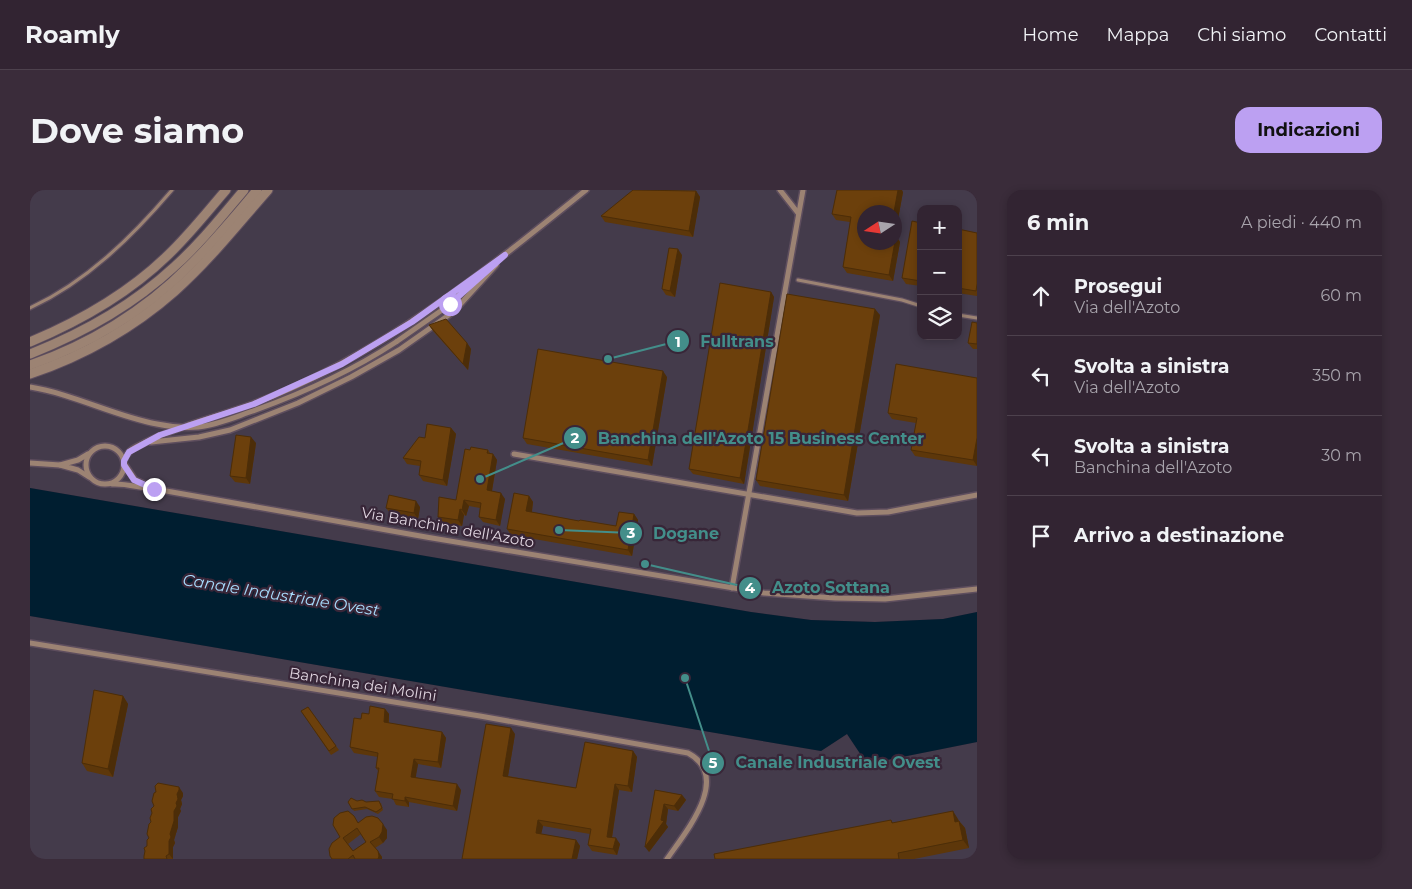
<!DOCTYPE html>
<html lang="it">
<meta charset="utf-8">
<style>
body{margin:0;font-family:Montserrat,sans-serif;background:#3a2c3a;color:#f1f3f6}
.controls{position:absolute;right:15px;top:15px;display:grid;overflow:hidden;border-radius:10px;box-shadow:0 2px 8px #0003}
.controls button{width:45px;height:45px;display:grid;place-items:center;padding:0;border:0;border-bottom:1px solid #4d414d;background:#322432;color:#f1f3f6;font:25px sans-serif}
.compass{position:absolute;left:827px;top:15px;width:45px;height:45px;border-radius:50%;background:#322432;box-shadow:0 2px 8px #0003;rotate:258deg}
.stop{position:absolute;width:15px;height:15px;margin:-11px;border:4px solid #bca0f2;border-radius:50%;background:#fff}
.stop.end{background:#bca0f2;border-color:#fff;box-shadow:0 1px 5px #0008}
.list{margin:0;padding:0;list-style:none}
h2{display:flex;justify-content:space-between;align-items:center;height:65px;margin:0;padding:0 20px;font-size:21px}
h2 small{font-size:16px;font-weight:400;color:#a8a4ac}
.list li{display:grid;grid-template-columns:32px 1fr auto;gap:15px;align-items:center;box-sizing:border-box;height:80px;padding:0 20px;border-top:1px solid #4d414d}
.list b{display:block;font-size:19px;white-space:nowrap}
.list p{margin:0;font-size:16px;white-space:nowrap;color:#a8a4ac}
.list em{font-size:16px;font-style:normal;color:#a8a4ac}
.icon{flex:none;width:28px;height:28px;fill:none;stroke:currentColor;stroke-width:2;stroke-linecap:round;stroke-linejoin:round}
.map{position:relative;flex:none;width:947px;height:669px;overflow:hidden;border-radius:15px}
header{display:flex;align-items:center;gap:30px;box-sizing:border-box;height:70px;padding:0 25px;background:#322432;border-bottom:1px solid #4d414d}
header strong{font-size:24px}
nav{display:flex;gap:28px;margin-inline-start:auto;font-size:18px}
.intro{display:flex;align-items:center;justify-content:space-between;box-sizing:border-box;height:120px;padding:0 30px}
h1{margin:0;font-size:35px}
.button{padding:12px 22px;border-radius:15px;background:#bca0f2;color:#111;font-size:18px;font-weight:700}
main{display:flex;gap:30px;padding:0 30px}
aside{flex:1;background:#322432;border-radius:15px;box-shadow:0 2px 8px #0003}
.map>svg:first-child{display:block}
.industrial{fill:#443b4b;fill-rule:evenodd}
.water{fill:#001e30}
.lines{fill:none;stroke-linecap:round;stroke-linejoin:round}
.service-casing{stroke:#5e4e5e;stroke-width:5.5}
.minor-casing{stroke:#5e4e5e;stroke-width:8}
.tertiary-casing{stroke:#5e4e5e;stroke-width:11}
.service{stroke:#9c8373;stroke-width:3}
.minor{stroke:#9c8373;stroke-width:5}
.tertiary{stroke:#9c8373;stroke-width:9}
.minor-bridge-casing{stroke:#5e4e5e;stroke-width:8;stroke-linecap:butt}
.minor-bridge{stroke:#9c8373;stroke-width:5}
.wall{fill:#5d370a;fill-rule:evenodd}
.shaded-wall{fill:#4c2d08}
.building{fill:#6c400c;stroke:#4c2d08;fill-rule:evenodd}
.route{stroke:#bca0f2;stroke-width:6}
.labels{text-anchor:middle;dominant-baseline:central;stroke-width:4.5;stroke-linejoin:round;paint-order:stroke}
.street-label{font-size:15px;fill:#dfd4df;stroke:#382638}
.water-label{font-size:16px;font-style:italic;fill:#a6dafb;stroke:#382638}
.leader{fill:none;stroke:#438e8a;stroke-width:2}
.callout-dot{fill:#438e8a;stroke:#382638;stroke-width:2}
.mark-label{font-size:15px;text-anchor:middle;font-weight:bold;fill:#fff}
.callout-label{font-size:16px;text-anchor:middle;font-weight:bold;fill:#438e8a;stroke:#382638;stroke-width:4.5;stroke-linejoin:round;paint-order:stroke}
</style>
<header>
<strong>Roamly</strong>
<nav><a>Home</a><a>Mappa</a><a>Chi siamo</a><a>Contatti</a></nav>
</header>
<div class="intro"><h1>Dove siamo</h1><a class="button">Indicazioni</a></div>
<main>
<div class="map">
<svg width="947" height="669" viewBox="0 0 947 669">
<rect width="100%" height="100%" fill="#423042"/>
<g class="industrial">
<path d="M0,0H947V422L913,429L845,432L781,430L721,422L0,298ZM891,19H928V146H891ZM834,22H864V52H834Z"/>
<polygon points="0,426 791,561 817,544 837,574 947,552 947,669 0,669"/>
</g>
<polygon class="water" points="0,298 721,422 781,430 845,432 913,429 947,422 947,552 837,574 817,544 791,561 0,426"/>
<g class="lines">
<g class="service-casing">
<g id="service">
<polyline points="768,90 872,110 891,116"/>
<path d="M0,118C56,92 102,47 142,0"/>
<polyline points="928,125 947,128"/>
</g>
</g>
<g class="minor-casing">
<g id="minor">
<polyline points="750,0 768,23"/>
<polyline points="366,152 412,120 450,87"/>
<polyline points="121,252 169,247 200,240 268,213 321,187 369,160 416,127 425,120 466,75"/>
<circle cx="75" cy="275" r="19"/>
<polyline points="58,264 48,270 30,275 48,280 59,287"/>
<polyline points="484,264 827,323 858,322 947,305"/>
<path d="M94,271C95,267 97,264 100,261C104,257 111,255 116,252C150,235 188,227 223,214C349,167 453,83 556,0"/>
<polyline points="0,273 30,275"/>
<path d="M82,294C96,293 110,298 125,299L105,290L95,275"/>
<polyline points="125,299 396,347 734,403 805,408 855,409 947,399"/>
<polyline points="702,398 773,0"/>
<path d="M0,453L450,526L658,563C703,587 654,644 637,669"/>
</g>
</g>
<g class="tertiary-casing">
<g id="tertiary">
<path d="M0,152C50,131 99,103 138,65C159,45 177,22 196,0"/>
<path d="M0,164C53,143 102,116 144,77C170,54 192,26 214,0"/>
<path d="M0,175C58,155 115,121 158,77C183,53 205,26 227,0"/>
<path d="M0,184C53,166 103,138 145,101C179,71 208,34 238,0"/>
</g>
</g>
<use href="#service" class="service"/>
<use href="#minor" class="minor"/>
<use href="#tertiary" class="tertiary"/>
<g class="minor-bridge-casing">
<path id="minor-bridge" d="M0,197C44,204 84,226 127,234C141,237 155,238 168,237C187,235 205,227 223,221C273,203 322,181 366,152"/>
</g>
<use href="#minor-bridge" class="minor-bridge"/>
</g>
<g class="wall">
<polygon points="666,1 670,7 663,47 575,32 571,26"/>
<polygon points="873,2 865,46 870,52 863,91 817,83 813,77 820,32 806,30 802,24"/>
<polygon points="891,33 891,96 876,94 872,88"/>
<polygon points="928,39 947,43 947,106 928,103"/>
<polygon points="652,65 645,107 636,105 632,99"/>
<polygon points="741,102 744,107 714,294 663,284 659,279"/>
<polygon points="850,125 818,311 730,296 726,290"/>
<polygon points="947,133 947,159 943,159 938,153"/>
<polygon points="399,135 437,153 441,159 438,180 403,141"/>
<polygon points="637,187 622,276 497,254 493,248"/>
<polygon points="947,188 947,276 885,266 881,260 886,233 862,229 858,223"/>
<polygon points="421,238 426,244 417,296 393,291 389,285 390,276 377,274 373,268 395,248"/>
<polygon points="226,253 220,294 205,292 200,286"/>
<polygon points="440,260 458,260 460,263 463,264 467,270 462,301 475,309 470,336 453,332 449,327 450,318 439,316 436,326 434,325 432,336 412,333 408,327 426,310"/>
<polygon points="499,306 503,312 502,322 549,331 586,336 604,324 608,330 602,366 481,345 477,339"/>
<polygon points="390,317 388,329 361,324 356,318"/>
<polygon points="93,506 98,514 83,587 57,581 52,573"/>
<polygon points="278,517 309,560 301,565 271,521"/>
<polygon points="355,519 359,524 359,533 412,542 416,548 411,578 388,574 385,587 431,600 427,621 379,612 379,617 366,615 363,609 349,607 345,601 348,581 346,578 348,567 324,563 320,557 331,529 339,524"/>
<polygon points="485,544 478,586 546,598 603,561 607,567 602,602 589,600 582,648 590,654 587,665 562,661 558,655 560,644 513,636 511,644 546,650 550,656 547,669 432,669"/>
<polygon points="625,600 652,605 656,610 648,621 638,619 636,634 638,637 619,662"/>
<polygon points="153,603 153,606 151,610 152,614 150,619 151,621 148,627 148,637 144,650 145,653 143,657 143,669 114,669 117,656"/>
<polygon points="327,611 336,612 351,613 353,620 348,624 337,619 324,621 318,612"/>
<polygon points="928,629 929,631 935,638 939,658 884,669 685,669 861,630 863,633"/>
<path d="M328,633L357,640V648L353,653L345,658L352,667V669H302L310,647ZM331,644L336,652L323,661L318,654Z"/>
</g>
<g class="shaded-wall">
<polygon points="868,0 872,0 873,2 864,50 864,22"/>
<polygon points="666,1 670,7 663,47 659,41"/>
<polygon points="866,46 870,52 863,91 859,85"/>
<polygon points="648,59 652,65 645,107 640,101"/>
<polygon points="741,102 744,107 714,294 710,288"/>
<polygon points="845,119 850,125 818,311 814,305"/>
<polygon points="437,153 441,159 438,180 433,174"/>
<polygon points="633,181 637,187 622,276 618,270"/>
<polygon points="421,238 426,244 417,296 413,290"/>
<polygon points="221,247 226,253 220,294 216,288"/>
<polygon points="947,248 947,276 943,270"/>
<polygon points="463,264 467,270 461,306 457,300"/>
<polygon points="471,303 475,309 470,336 466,330"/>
<polygon points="499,306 503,312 501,327 496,321"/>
<polygon points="434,310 439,316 436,326 432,320"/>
<polygon points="386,311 390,317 388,329 384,323"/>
<polygon points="430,319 434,325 432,336 428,330"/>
<polygon points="604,324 608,330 602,366 598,360"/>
<polygon points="93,506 98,514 83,587 78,579"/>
<polygon points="355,519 359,524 358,538 354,532"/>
<polygon points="481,538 485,544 477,592 473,586"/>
<polygon points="412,542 416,548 411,578 408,572"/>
<polygon points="603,561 607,567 602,602 598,596"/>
<polygon points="384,569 388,574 385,592 381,587"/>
<polygon points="427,594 431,600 427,621 423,616"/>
<polygon points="585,594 589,600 581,653 577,647"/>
<polygon points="149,597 153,603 153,606 151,610 152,614 150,619 151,621 148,627 148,637 144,650 145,653 143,657 143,669 139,664 139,651 147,604"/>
<polygon points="652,605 656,610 648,621 644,616"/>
<polygon points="375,607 379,612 379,617 375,611"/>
<polygon points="634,614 638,619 636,634 638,637 619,662 615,657 631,630"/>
<polygon points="923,621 928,629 930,640 925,632"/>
<polygon points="508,630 513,636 510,649 506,643"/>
<polygon points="929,631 935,638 939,658 933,650"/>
<polygon points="353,634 357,640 357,648 353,653 349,647"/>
<polygon points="586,648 590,654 587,665 583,659"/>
<polygon points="546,650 550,656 547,669 542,669"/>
<polygon points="348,661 352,667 352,669 348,669"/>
</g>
<g class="building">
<polygon points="603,0 666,1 659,41 571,26"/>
<polygon points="807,0 868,0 864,22 834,22 834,52 864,52 864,45 866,46 859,85 813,77 821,27 802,24"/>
<polygon points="882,31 891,33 891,91 872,88"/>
<polygon points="928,39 947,43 947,94 946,101 928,98"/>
<polygon points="639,58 648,59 640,101 632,99"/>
<polygon points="690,93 741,102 710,288 659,279"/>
<polygon points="757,104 845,119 814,305 726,290"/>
<polygon points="416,129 437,153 433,174 399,135"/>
<polygon points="942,132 947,133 947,154 938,153"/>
<polygon points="508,159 633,181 618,270 493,248"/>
<polygon points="866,174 947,188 947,248 943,270 881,260 887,228 858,223"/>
<polygon points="397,234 421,238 413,290 389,285 391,271 373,268 389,247 395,248"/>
<polygon points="206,245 221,247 216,288 200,286"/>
<polygon points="441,257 458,260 457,263 463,264 457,300 471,303 466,330 449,327 451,313 434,310 432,320 430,319 428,330 408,327 409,307 426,310 435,259 440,260"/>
<polygon points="484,303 499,306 496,321 549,331 550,330 586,336 589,322 604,324 598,360 477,339"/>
<polygon points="359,305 386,311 384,323 356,318"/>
<polygon points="64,500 93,506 78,579 52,573"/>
<polygon points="340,516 355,519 354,532 412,542 408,572 384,569 381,587 427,594 423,616 375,607 375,611 362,609 363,604 345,601 349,578 346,578 348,563 320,557 324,528 331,529 332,523 339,524"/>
<polygon points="278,517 306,556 299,561 271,521"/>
<polygon points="456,534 481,538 473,586 546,598 555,552 603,561 598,596 585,594 577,647 586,648 583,659 558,655 561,639 508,630 506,643 546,650 542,669 432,669"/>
<polygon points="128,593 149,597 149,600 147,604 148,609 146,613 147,616 144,621 144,631 140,644 141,647 139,651 139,664 136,666 137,669 114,669 114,666 115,661 114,658 117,656 117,650 119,648 117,644 119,634 121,632 120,628 122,623 121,619 124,616 122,611 124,603 126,602 125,596"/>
<polygon points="625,600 652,605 644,616 634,614 631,630 634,631 615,657"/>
<polygon points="321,608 327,611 332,610 336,612 349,611 352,618 346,622 335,617 322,619 318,612"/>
<path d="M318,621L324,626L328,633L336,627L342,626L348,628L353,634L352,642L349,647L340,652L348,661L349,666L348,669H325L323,665L318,669H302L300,666L299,659L302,653L310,647L303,635L304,628L310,623ZM327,638L336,652L323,661L313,648Z"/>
<polygon points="923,621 925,632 929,631 933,650 868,663 869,669 685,669 684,664 861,630 862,633"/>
</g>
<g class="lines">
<polyline class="route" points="124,299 104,290 94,275 94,271 99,262 130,245 224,214 312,174 382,132 475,65 420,114"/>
</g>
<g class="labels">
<g class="street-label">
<text transform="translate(418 337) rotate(10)">Via Banchina dell'Azoto</text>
<text transform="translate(333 494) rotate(9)">Banchina dei Molini</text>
</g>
<g class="water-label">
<text transform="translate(251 405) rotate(9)">Canale Industriale Ovest</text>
</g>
</g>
<path class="leader" d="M578 169L648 151M450 289L545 248M529 340L601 343M615 374L720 398M655 488L683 573"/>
<g class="callout-dot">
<circle cx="578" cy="169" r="5"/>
<circle cx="450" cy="289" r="5"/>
<circle cx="529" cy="340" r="5"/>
<circle cx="615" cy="374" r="5"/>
<circle cx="655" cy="488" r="5"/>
<circle cx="648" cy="151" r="12"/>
<circle cx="545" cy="248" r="12"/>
<circle cx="601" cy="343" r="12"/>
<circle cx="720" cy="398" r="12"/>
<circle cx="683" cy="573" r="12"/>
</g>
<g class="mark-label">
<text x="648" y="157">1</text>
<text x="545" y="253">2</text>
<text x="601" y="348">3</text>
<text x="720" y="403">4</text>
<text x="683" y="578">5</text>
</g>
<g class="callout-label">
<text x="707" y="157">Fulltrans</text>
<text x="731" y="254">Banchina dell'Azoto 15 Business Center</text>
<text x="656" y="349">Dogane</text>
<text x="801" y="403">Azoto Sottana</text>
<text x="808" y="578">Canale Industriale Ovest</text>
</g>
</svg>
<div class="controls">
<button>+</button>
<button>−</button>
<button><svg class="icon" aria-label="layers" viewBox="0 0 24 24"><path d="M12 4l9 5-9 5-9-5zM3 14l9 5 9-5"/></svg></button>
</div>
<svg class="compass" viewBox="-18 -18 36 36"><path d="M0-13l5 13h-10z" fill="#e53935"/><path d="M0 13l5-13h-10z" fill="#a8a4ac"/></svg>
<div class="stop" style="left:420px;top:114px"></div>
<div class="stop end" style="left:124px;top:299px"></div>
</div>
<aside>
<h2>6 min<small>A piedi · 440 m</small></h2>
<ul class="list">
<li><svg class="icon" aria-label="ahead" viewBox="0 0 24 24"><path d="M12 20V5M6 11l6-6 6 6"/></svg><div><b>Prosegui</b><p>Via dell'Azoto</p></div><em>60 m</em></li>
<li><svg class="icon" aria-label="left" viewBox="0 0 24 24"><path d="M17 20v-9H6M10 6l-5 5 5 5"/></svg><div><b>Svolta a sinistra</b><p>Via dell'Azoto</p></div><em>350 m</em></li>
<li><svg class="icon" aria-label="left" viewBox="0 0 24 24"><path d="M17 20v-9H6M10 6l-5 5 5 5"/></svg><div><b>Svolta a sinistra</b><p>Banchina dell'Azoto</p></div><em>30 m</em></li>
<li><svg class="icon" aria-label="arrive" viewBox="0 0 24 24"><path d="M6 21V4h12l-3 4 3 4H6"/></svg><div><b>Arrivo a destinazione</b></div></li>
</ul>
</aside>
</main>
